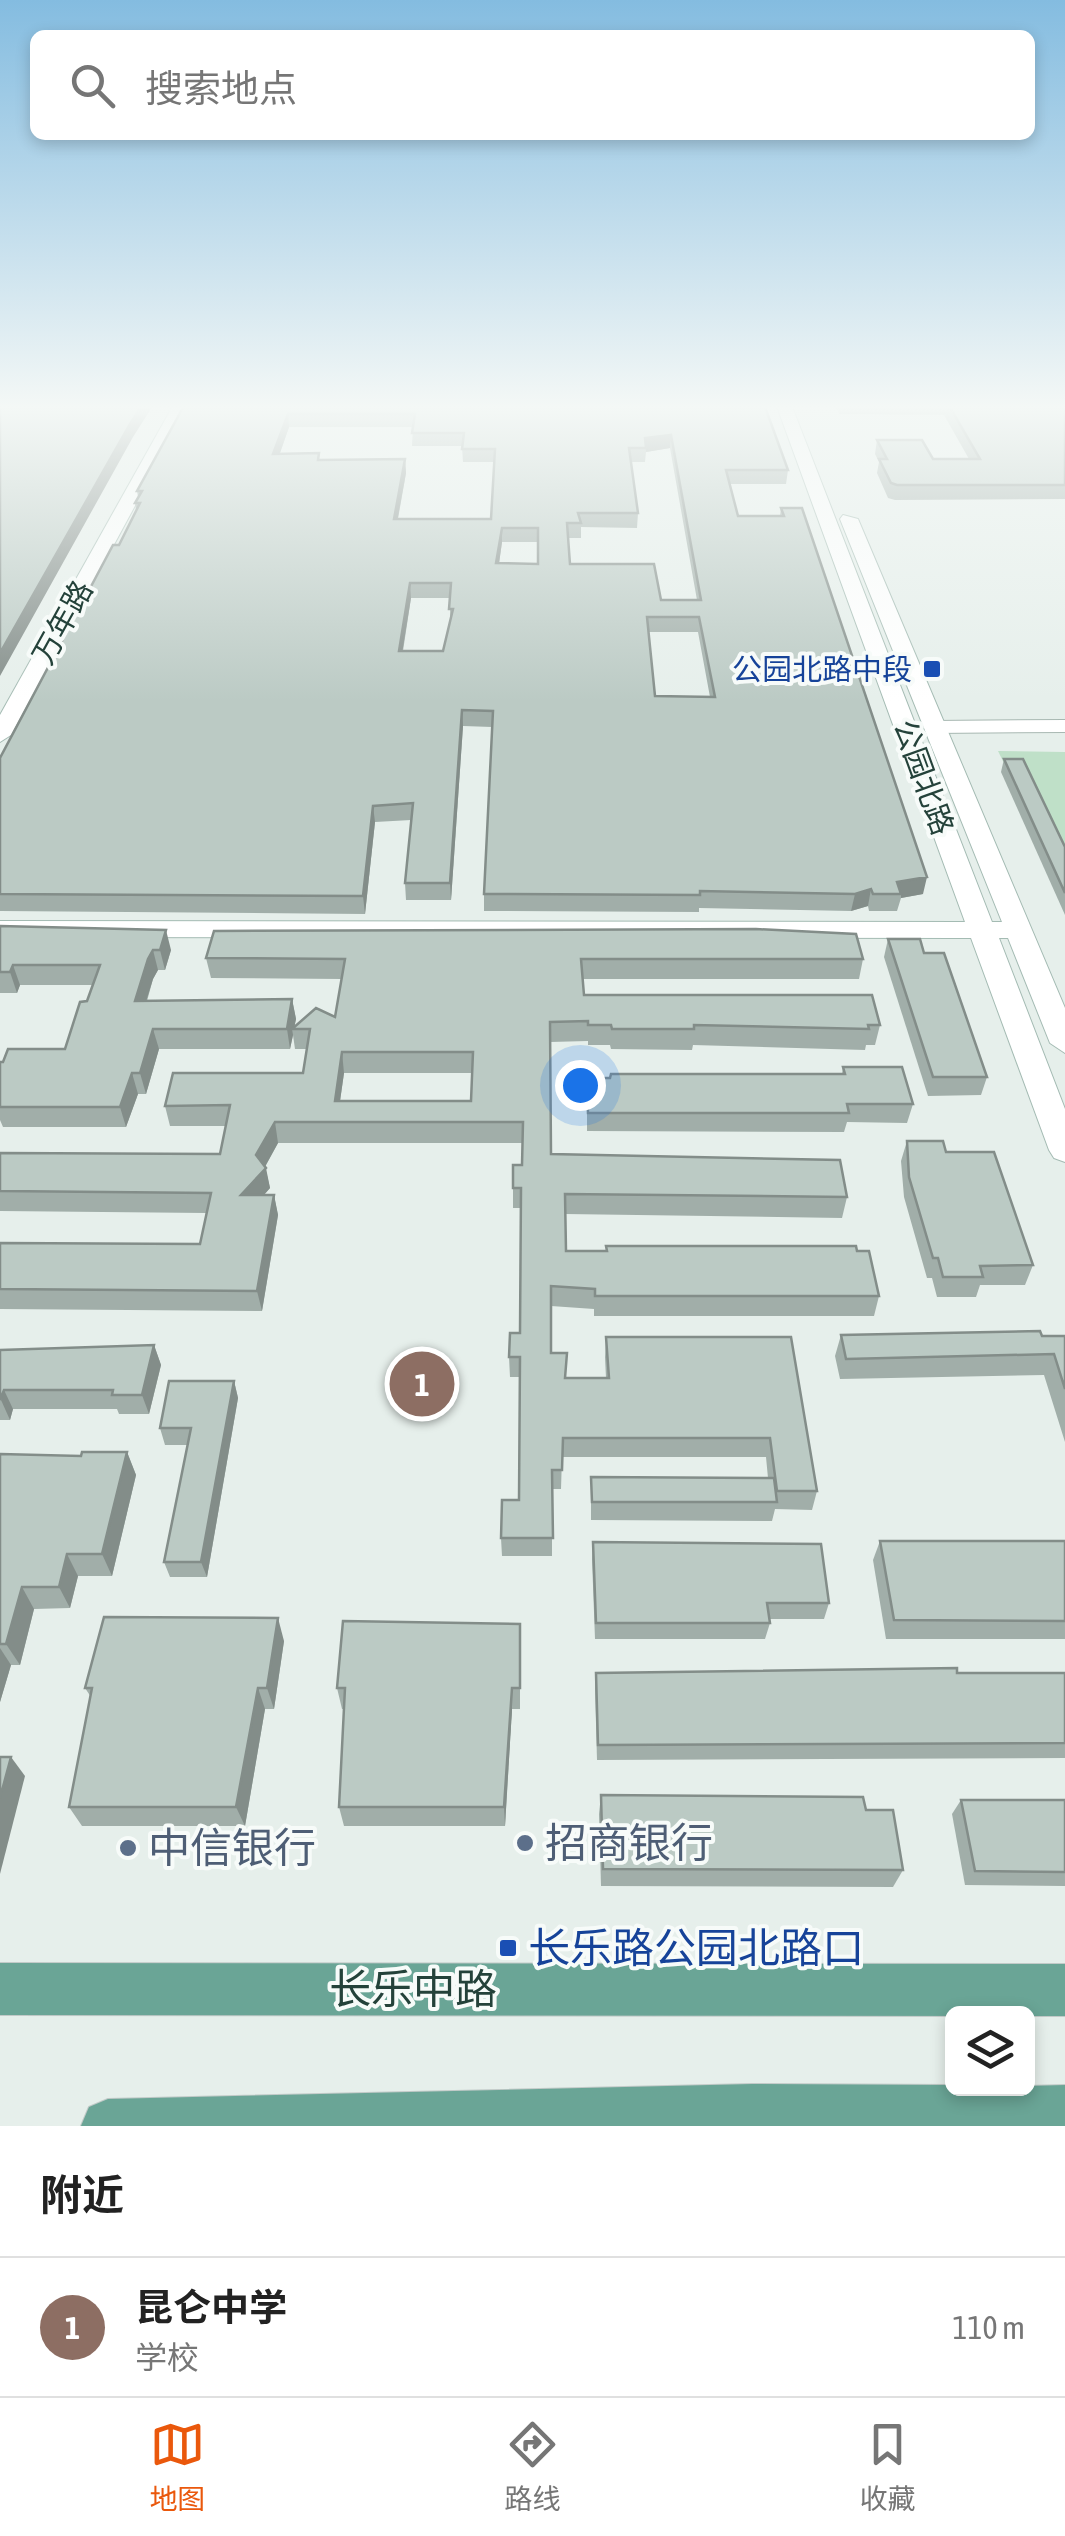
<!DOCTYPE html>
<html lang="zh">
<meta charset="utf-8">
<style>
body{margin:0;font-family:"Asap Condensed","Noto Sans SC",sans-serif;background:#f6f6f6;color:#222}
.controls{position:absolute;right:30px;bottom:30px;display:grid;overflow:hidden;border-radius:15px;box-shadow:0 5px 15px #0003}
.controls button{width:90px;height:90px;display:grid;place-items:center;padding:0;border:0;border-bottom:2px solid #e0e0e0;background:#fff;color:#222;font:50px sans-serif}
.you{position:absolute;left:580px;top:1085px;width:35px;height:35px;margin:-25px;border:8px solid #fff;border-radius:50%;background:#1a73e8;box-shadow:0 0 0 15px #1a73e833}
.badge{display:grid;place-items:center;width:65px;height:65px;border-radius:50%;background:#ea580c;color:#fff;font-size:32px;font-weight:700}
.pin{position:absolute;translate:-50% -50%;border:5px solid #fff;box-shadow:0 2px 10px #0006}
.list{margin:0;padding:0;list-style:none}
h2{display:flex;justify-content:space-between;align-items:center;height:130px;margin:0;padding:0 40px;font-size:42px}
h2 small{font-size:32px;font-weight:400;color:#767676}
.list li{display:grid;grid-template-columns:65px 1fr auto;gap:30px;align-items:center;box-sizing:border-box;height:140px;padding:0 40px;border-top:2px solid #e0e0e0}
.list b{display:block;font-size:38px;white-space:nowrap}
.list p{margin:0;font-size:32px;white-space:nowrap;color:#767676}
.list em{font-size:32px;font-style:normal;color:#767676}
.icon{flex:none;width:55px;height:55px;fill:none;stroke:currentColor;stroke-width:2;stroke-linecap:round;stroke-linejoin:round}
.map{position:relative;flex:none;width:1065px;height:2126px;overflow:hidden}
.search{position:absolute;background:#fff;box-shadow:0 5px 15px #0003;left:30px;right:30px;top:30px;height:110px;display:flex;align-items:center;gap:25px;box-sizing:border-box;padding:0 35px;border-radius:15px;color:#767676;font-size:38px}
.sheet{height:270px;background:#fff}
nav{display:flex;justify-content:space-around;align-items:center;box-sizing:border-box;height:140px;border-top:2px solid #e0e0e0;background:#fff;font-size:28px;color:#767676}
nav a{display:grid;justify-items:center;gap:5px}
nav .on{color:#ea580c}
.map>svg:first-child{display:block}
.green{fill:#bfe0c8}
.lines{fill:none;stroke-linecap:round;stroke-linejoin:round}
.street-casing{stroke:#a8b8b2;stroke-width:2}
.secondary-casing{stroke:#a4bbb3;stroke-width:2}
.primary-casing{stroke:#c2cac8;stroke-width:2}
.street{fill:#fff;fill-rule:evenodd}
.secondary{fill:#fff;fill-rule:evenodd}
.primary{fill:#6aa596;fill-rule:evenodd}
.wall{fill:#a1aea9;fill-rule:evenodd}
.shaded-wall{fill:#838d89}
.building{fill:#bbcac4;stroke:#838d89;stroke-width:2.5;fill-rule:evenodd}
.transit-dot{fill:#1a4fb4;stroke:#f7fbf9;stroke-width:4}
.service-dot{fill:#5c6f8a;stroke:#f7fbf9;stroke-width:4}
.labels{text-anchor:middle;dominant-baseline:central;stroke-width:8;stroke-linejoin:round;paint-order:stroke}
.far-street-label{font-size:30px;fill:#24423a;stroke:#f7fbf9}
.far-transit-label{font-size:30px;fill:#164399;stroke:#f7fbf9;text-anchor:end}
.near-service-label{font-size:42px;fill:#4e5e75;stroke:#f7fbf9;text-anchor:start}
.near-transit-label{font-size:42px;fill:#164399;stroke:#f7fbf9;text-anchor:start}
.near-street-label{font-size:42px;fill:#24423a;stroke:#f7fbf9}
</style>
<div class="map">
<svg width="1065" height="2126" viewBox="0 0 1065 2126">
<rect width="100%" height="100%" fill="#e6efeb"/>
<polygon class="green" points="998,751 1065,752 1065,888"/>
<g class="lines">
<g class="street-casing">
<polygon id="street" points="1065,720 1065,732 933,733 923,727 933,721"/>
</g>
<g class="secondary-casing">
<g id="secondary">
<polygon points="174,404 190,404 11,735 0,742 0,715"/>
<polygon points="776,404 791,404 992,922 1002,922 840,519 843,515 858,519 1065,1008 1065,1053 1050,1043 1008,938 999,938 1065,1109 1065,1162 1054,1158 1049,1150 971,938 0,937 0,921 965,922"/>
</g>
</g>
<g class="primary-casing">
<g id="primary">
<polygon points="0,1963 1065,1964 1065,2016 0,2015"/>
<polygon points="752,2084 952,2085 952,2088 1065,2085 1065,2126 81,2126 89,2107 108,2099"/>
</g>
</g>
<use href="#street" class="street"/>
<use href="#secondary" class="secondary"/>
<use href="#primary" class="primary"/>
</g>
<g class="wall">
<path d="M185,404H764L788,470L786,484H730L738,516H780L781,508L923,894L901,898L897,911H869L868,906L851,911L699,908V912L484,911V894L492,727L463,726L451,900H406L405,883L411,820L375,822L365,914L0,911V758L119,545L136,510L135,503L138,497L137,491ZM289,427H413L412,446H462L463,462H494L491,519H398L406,473L405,459L320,460L280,453ZM670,448L697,600H661L570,564L568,538H581V527L637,528L638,513L631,462H645L646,452ZM502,542H538V564L499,563ZM411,598H450V624L443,651H403ZM648,632H698L710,697L655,696Z"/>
<polygon points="835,404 1065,404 1065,499 895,500 888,498 877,473 879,462 875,454 877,440 933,459 969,459 944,415 839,414"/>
<polygon points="1004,759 1065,847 1065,915 1001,772"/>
<path d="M0,926L171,950L165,970H158L153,979L147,1001L292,999L296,1019L294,1027L335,1017L342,979L211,978L206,958L863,959L859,979H582L584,995L880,1025L875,1045H866L865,1050L693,1045L692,1050L611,1049L610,1045H588V1041L550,1042L551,1154L847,1197L842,1218L565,1214L566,1251H857L879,1296L874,1316H594V1309L551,1306V1353L566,1378H606L605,1357L606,1337H791L817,1491L812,1510L775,1509L772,1521L591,1520V1477L768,1478L766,1457H562L561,1489H552V1556H502L501,1538L519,1500L520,1377H510L509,1357L520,1333L521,1208H513V1165H522V1143H278L265,1167L270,1188L264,1195H274L278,1215L262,1311L0,1309V1243L200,1244L206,1213L0,1211V1153L220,1154L226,1126H170L165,1106L303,1073L307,1049H295L293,1035L290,1049H159L146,1094H138L126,1127H3L0,1120V1062L65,1049L87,1001L93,985H20L17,993H0ZM344,1073H473L471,1101H340Z"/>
<polygon points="888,939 924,953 987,1077 981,1095 928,1096 884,957"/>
<polygon points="843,1067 913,1104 907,1123 847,1122 844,1132 587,1131 587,1078 842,1074"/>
<polygon points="907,1141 946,1152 1033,1265 1025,1285 980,1285 976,1297 937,1297 932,1278 927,1278 904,1197 901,1161"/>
<polygon points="841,1335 1065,1336 1065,1442 1044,1375 840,1379 835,1356"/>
<polygon points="154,1345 161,1365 149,1414 119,1414 117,1409 13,1409 10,1420 0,1420 0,1350"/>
<polygon points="234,1381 238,1398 207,1577 170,1577 164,1562 188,1445 165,1445 160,1428"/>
<polygon points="127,1452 136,1475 112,1576 78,1576 70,1608 34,1609 20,1665 11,1665 0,1702 0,1454 81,1456"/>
<polygon points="880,1541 1065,1541 1065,1639 886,1639 873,1560"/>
<polygon points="593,1542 829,1603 824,1619 769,1619 770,1623 765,1639 595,1639 592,1559"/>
<polygon points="520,1624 520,1709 512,1709 505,1826 344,1826 339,1807 344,1709 342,1709 337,1688"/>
<polygon points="284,1641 274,1709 265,1709 245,1826 82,1826 69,1807 91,1697 85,1688"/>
<polygon points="596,1673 1065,1673 1065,1758 597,1760 595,1688"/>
<polygon points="601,1795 866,1810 903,1870 893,1887 601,1886 599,1814"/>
<polygon points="961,1800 1065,1800 1065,1886 965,1885 952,1814"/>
</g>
<g class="shaded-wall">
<polygon points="143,404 154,404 133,437 0,676 0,653 130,424"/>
<polygon points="288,414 289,427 275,467 273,454"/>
<polygon points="671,435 670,448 646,452 645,438"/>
<polygon points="405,459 406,473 395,533 394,519"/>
<polygon points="502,528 502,542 497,578 496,563"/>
<polygon points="410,583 411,598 400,666 399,651"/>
<polygon points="462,710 463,726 451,900 450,883"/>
<polygon points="373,806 375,822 365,914 363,896"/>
<polygon points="927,877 923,894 901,898 901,894 897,882"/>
<polygon points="871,889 868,906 851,911 855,894"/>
<polygon points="166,930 171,950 165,970 160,950"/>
<polygon points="153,950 158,970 153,979 140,1021 135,1001 148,959"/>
<polygon points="13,965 20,985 17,993 10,972"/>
<polygon points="292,999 296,1019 294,1029 292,1029 293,1035 290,1049 287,1029"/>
<polygon points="153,1029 159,1049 146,1094 140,1073"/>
<polygon points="342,1052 344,1073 337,1122 335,1101"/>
<polygon points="132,1073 138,1094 126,1127 120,1107"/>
<polygon points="275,1122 278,1143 262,1172 266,1168 270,1188 246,1215 241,1195 256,1155"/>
<polygon points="274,1195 278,1215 262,1311 257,1291"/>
<polygon points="154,1345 161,1365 149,1414 142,1395"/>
<polygon points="234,1381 238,1398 207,1577 201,1562"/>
<polygon points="4,1390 13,1409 10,1420 1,1400"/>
<polygon points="127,1452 136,1475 112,1576 102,1554"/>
<polygon points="67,1554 78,1576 70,1608 59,1587"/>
<polygon points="22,1587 34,1609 20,1665 6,1644"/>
<polygon points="278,1618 284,1641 274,1709 267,1688"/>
<polygon points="0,1648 11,1665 0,1702"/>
<polygon points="258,1688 265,1709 245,1826 236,1807"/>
<polygon points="512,1688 512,1709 505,1826 504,1807"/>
<polygon points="11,1757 25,1776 0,1874 0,1798"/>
</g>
<g class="building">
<polygon points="0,404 143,404 130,424 0,653"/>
<path d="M185,404H764L788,470H726L738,516H784L781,508H802L927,877L897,882L901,894H873L871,889L855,894L700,891V895L484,894L493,711L462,710L450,883H405L413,803L373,806L363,896L0,894V758L113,545H119L140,503H135L142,491H137ZM288,414H415L412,433H464L462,449H495L491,519H394L405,459L318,460L319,453L273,454ZM671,435L701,600H661L654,564H570L567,523H581L578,513H638L629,448H646L645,438ZM502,528H538V564L496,563ZM410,583H451L449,609H453L443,651H399ZM647,617H699L715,697L655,696Z"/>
<polygon points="948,404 1065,404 1065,485 897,485 891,483 879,459 887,459 877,440 922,440 933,459 980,459"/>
<polygon points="1004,759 1023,759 1065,847 1065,893"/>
<polygon points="0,926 166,930 160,950 153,950 148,959 135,1001 292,999 287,1029 153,1029 140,1073 132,1073 120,1107 0,1107 0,1062 3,1062 8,1049 65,1049 80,1002 87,1001 100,965 13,965 10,972 0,972"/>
<path d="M756,929L856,934L863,959H581L584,995H872L880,1025H868L869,1029L694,1025V1029H612L611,1025H588V1021L550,1022L551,1154L840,1160L847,1197L565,1194L566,1251H607L606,1246H856L857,1251H869L879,1296H595V1289L551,1286V1353H567L565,1378H609L606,1337H791L817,1491H777L770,1438H563L562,1470H552L553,1538H501L502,1500H519L520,1357H509L510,1333H520L521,1188H513V1165H522L523,1122H275L256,1155L266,1168L241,1195H274L257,1291L0,1289V1243L200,1244L211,1193L0,1191V1153L220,1154L230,1105L165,1106L173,1073H303L310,1029H292L316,1008L335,1017L345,959L206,958L214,931ZM342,1052H473L471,1101H335Z"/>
<polygon points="888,939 920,939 924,953 944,953 987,1077 933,1077"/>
<polygon points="843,1067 902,1067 913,1104 847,1104 849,1113 588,1113 587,1078 610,1078 611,1074 845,1074"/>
<polygon points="907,1141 943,1141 946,1152 994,1152 1033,1265 980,1266 983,1277 943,1277 938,1258 933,1258 909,1177"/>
<polygon points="1040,1331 1042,1336 1065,1336 1065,1389 1054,1354 846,1359 841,1335"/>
<polygon points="154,1345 142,1395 112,1395 113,1390 4,1390 0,1400 0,1350"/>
<polygon points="169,1381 234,1381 201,1562 164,1562 191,1428 160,1428"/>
<polygon points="82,1452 127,1452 102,1554 67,1554 59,1587 22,1587 6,1644 0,1644 0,1454 81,1456"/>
<polygon points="591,1477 774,1478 777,1502 592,1502"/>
<polygon points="880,1541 1065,1541 1065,1621 894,1620"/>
<polygon points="593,1542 821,1544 829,1603 767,1603 770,1623 596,1623"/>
<polygon points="104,1617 278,1618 267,1688 258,1688 236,1807 69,1807 92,1688 85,1688"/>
<polygon points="343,1621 520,1624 520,1688 512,1688 504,1807 339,1807 345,1688 337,1688"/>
<polygon points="957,1668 957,1673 1065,1673 1065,1743 598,1745 596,1673"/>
<polygon points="0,1757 11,1757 0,1798"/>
<polygon points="601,1795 863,1797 866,1810 893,1810 903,1870 603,1869"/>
<polygon points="961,1800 1065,1800 1065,1872 975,1871"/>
</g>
<linearGradient id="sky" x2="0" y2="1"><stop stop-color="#84bce0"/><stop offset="0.58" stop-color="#f4f8f6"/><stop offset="1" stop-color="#f4f8f6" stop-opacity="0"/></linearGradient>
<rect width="1065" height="702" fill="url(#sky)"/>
<g class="transit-dot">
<rect x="922" y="659" width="20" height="20" rx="5"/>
<rect x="498" y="1938" width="20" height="20" rx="5"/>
</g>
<g class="service-dot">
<circle cx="525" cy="1843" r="10"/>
<circle cx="128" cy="1848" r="10"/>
</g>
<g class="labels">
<g class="far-street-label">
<text transform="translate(62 622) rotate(-61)">万年路</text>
<text transform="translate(924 777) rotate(70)">公园北路</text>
</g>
<g class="far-transit-label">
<text x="912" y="669">公园北路中段</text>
</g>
<g class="near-service-label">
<text x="545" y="1843">招商银行</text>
<text x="148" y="1848">中信银行</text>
</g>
<g class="near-transit-label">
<text x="528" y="1948">长乐路公园北路口</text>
</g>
<g class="near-street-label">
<text x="413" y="1989">长乐中路</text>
</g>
</g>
</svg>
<div class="controls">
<button><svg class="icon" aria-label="layers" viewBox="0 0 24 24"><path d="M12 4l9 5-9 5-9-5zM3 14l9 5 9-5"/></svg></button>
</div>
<div class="you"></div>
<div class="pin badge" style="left:422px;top:1384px;background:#8d6e63">1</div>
<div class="search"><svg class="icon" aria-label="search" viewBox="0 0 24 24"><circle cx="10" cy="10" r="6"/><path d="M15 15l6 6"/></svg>搜索地点</div>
</div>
<section class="sheet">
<h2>附近<small></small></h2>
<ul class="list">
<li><span class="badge" style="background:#8d6e63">1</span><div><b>昆仑中学</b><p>学校</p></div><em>110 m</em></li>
</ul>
</section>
<nav>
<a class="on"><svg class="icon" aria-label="map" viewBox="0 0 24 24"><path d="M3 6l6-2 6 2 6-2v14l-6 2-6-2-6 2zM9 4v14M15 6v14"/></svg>地图</a>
<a><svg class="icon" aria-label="directions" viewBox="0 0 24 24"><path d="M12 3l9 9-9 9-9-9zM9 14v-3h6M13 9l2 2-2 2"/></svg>路线</a>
<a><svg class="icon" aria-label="saved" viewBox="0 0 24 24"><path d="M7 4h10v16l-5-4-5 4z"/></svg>收藏</a>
</nav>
